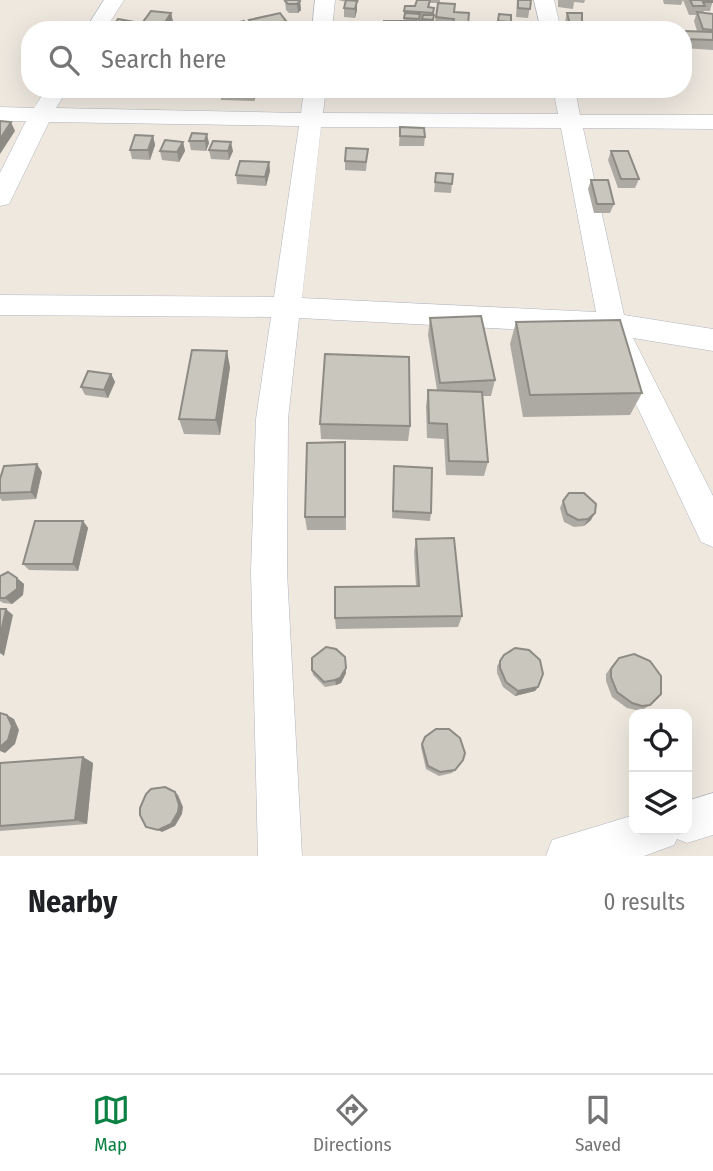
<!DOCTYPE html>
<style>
body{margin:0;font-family:"Fira Sans Condensed",sans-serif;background:#f2f2f2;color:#202124}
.controls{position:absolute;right:21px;bottom:21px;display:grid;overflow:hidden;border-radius:14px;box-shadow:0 7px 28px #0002}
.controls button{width:63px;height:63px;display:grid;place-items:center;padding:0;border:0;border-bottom:2px solid #e0e0e0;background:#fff;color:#202124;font:35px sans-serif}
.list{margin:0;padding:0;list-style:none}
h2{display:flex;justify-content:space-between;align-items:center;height:91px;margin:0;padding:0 28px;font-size:30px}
h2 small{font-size:23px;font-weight:400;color:#757577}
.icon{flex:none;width:38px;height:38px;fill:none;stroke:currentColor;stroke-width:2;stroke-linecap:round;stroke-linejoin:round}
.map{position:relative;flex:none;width:713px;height:856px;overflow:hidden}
.search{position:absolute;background:#fff;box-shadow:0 7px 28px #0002;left:21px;right:21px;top:21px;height:77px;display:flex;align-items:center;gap:18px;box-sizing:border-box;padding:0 24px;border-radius:28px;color:#757577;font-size:26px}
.sheet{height:217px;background:#fff}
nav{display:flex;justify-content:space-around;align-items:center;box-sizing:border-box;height:98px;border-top:2px solid #e0e0e0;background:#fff;font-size:19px;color:#757577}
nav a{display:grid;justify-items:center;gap:4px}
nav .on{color:#0b8043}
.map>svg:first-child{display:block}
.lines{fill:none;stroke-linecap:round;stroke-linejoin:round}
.street-casing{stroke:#b2b4c0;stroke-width:1}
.street{fill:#fff;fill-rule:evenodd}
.wall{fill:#adaaa3;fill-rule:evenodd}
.shaded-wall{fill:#8d8b84}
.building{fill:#c9c6bd;stroke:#8d8b84;stroke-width:2}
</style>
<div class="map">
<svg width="713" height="856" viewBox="0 0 713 856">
<rect width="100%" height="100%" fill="#eee8df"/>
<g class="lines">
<g class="street-casing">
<g id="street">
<polygon points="104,0 124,0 105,30 85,30"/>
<polygon points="315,0 335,0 332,30 312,30"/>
<polygon points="534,0 554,0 561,30 541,30"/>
<path d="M46,89H68L56,108L301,113L304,89H326L323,113L558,114L553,89H575L580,115H713V129L583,128L624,315L713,329V351L633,338L713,496V547L701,542L603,334L299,318L288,419L287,572L302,856H258L251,572L256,419L271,317L0,315V295L274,297L299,126L49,122L12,198L9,204L0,206V173L26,121H0V107L34,108ZM321,127L561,128L596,312L302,298Z"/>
<polygon points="713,793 713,835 687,843 677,839 674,845 644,856 546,856 552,840 634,815 634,830 687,830 687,801"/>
</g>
</g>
<use href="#street" class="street"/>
</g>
<g class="wall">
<polygon points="338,0 359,0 358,3 357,3 357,10 355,18 344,17 344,8 346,2"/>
<path d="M417,0H440V3L454,12L469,13L468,25L479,28L480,23L495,30H453V28L439,27L419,21L418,29L416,28L404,21V11L415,6ZM430,3H438L435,22H433L434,8L429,7Z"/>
<polygon points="517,0 531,0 528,18 516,17"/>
<polygon points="558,0 585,0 584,3 574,2 573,9 558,7"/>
<polygon points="663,0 683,0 681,5 664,4"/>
<polygon points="683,0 713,0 710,11 704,11 703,13 713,14 713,50 683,48 683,31 697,31 694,21 696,15 689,15"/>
<polygon points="285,1 300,1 301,10 298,13 289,13 286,10"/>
<polygon points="171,13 173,22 168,30 110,30 144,24 143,22"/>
<polygon points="567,13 582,25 581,30 567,30 565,22"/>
<polygon points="499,14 511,15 511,24 497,23"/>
<polygon points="249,20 286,21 287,30 250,30"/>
<polygon points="220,89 256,89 257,93 254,101 221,100 220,91"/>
<polygon points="277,89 301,89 300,92"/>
<polygon points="475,89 493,89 487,94 478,93"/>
<polygon points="400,127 425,137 424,146 399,146"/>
<polygon points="192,133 209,143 206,151 191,150 189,141"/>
<polygon points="153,136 155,145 150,160 132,159 130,150"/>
<polygon points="183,142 185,151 179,162 162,160 160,151"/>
<polygon points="368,149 366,171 345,170 345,161"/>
<polygon points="209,150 233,151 229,160 211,159"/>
<polygon points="611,151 639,179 635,188 618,188 608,160"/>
<polygon points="269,162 270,171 266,186 237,184 236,175"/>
<polygon points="436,173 453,174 451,193 434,192"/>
<polygon points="591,180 614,204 610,213 594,213 588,189"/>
<polygon points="430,318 495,380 491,396 482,396 488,462 484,476 446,475 444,439 427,438 426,406 428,390 437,390 428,335"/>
<polygon points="516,322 642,393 630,415 523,417 510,344"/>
<polygon points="230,367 220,435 184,434 179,419"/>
<polygon points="111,374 115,382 108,398 85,395 81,387"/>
<polygon points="320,424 410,426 408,441 321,439"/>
<polygon points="345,442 346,530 307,530 305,517"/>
<polygon points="394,466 431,513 430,521 392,518"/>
<polygon points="42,472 36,499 2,501 0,498 0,479"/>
<polygon points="563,501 591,520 584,526 574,527 564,522 560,508"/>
<polygon points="83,521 88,528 78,571 29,570 23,564"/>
<polygon points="416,539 462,616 458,627 336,629 335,618 416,586 414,552"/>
<polygon points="0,576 17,578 24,584 23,595 12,604 3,603 0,601"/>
<polygon points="504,655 538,687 535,691 515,696 503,687 497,673 497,666"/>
<polygon points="619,658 650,705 644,709 636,710 627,708 612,697 606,681 606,674 614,663"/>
<polygon points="312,670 346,673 341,683 336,685 325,687 313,675"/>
<polygon points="425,737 461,763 452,773 439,776 426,769 421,747"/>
<polygon points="83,757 93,763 87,824 0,831 0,763"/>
</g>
<g class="shaded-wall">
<polygon points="300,1 301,10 298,13 297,4"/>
<polygon points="357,1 357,10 355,18 355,9"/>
<polygon points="171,13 173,22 168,30 165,30 164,24"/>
<polygon points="286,21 287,30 255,30 255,29"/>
<polygon points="253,89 256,89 257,93 254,101"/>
<polygon points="380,89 391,89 391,93 380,96"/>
<polygon points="11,122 15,131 0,154 0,139"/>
<polygon points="207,134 209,143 206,151 205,141"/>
<polygon points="153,136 155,145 150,160 148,150"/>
<polygon points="183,142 185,151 179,162 177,152"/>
<polygon points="231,142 233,151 229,160 228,151"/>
<polygon points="269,162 270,171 266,186 265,177"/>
<polygon points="227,351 230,367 220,435 216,420"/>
<polygon points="111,374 115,382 108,398 104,390"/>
<polygon points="37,464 42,472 36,499 31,492"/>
<polygon points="595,513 591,520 584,526 588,519"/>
<polygon points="83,521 88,528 78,571 73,564"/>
<polygon points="17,578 24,584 23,595 12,604 5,598"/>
<polygon points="6,609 13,615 4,656 0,653 0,637"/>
<polygon points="346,668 346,673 341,683 336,685 335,680"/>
<polygon points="538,687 535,691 515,696 518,691"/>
<polygon points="7,715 14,719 19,730 15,744 5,753 0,751 0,747"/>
<polygon points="83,757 93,763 87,824 75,820"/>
<polygon points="175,792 178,795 183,807 182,814 175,826 162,832 158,830"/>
</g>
<g class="building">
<polygon points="287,0 299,0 300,1 297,4 288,4 285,1"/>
<polygon points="346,0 357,1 355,9 344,8"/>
<polygon points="417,0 430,0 428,7 434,8 433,13 404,11 405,6 415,6"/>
<polygon points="518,0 531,0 530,9 518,8"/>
<polygon points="690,0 702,0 705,6 693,6"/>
<polygon points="703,0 713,0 713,2 704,2"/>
<polygon points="438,3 455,4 454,12 469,13 468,24 453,23 454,19 436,17"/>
<polygon points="151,11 171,13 164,24 143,22"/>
<polygon points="697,12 713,14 713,30 703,29"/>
<polygon points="280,13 286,21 255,29 249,20"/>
<polygon points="405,13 420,14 419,19 404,18"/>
<polygon points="567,13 582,13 582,25 570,24"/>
<polygon points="499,14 511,15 511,22 498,21"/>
<polygon points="423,15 434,15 433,20 422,19"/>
<polygon points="118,19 146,24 143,30 110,30"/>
<polygon points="244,21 248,30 227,30 228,25"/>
<polygon points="384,21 416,21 416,30 383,30"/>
<polygon points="420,21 439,22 439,30 419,30"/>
<polygon points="480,23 494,23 495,30 481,30"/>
<polygon points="496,23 528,25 528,30 496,30"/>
<polygon points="466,25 476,25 480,28 477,30 464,30"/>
<polygon points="683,31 713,32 713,40 684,39"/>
<polygon points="220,89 254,89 253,92 220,91"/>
<polygon points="0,121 11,122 0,139"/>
<polygon points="400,127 424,128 425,137 400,136"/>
<polygon points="192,133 207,134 205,141 189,141"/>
<polygon points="135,135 153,136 148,150 130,150"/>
<polygon points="165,140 183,142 177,152 160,151"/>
<polygon points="213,141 231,142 228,151 209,150"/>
<polygon points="346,148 368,149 366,162 345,161"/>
<polygon points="611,151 628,151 639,179 621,179"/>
<polygon points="240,161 269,162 265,177 236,175"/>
<polygon points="436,173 453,174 452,184 435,182"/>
<polygon points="591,180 608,180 614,204 597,204"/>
<polygon points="481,316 495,380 440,383 430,318"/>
<polygon points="620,320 642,393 530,395 516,322"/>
<polygon points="192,350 227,351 216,420 179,419"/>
<polygon points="325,354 409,357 410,426 320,424"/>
<polygon points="88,371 111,374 104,390 81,387"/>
<polygon points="428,390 482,392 488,462 449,461 447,424 429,423"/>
<polygon points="345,442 345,517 305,517 307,443"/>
<polygon points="37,464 31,492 0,493 0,479 4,466"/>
<polygon points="394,466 432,468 431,513 393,511"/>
<polygon points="569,493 584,493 596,504 595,513 588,519 578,520 567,514 563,501"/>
<polygon points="35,521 83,521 73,564 23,564"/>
<polygon points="454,538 462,616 335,618 335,587 419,586 416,539"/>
<polygon points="8,572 17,578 17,589 5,598 0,598 0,576"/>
<polygon points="0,609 6,609 0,637"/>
<polygon points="326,647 336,649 345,657 346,668 340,678 335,680 324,682 312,670 312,658"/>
<polygon points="515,648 529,650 540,660 543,674 538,687 518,691 506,682 500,668 500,661 504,655"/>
<polygon points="634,654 650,661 661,676 661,694 650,705 642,706 632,703 617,692 611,677 611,669 619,658"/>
<polygon points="0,713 7,715 12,726 8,740 0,747"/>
<polygon points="436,729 449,729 460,738 465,753 463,760 455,770 440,772 428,766 422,744 425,737"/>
<polygon points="83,757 75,820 0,826 0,763"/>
<polygon points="165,787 175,792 179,805 178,812 171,824 158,830 146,827 140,815 140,808 146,794 151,789"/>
</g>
</svg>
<div class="controls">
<button><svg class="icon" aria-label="locate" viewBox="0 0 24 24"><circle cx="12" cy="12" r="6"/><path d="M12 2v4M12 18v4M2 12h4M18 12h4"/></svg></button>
<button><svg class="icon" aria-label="layers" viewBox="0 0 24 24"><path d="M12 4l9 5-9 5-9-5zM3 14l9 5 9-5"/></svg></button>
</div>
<div class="search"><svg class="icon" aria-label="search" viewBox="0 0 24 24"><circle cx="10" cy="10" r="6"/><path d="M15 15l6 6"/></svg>Search here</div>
</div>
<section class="sheet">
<h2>Nearby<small>0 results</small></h2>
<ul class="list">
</ul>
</section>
<nav>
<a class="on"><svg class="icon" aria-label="map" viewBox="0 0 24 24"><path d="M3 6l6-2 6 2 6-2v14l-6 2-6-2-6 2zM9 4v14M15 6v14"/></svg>Map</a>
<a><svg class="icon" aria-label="directions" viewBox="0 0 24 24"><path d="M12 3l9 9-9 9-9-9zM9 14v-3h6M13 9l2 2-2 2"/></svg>Directions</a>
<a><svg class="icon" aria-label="saved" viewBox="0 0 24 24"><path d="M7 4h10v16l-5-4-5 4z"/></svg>Saved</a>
</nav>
